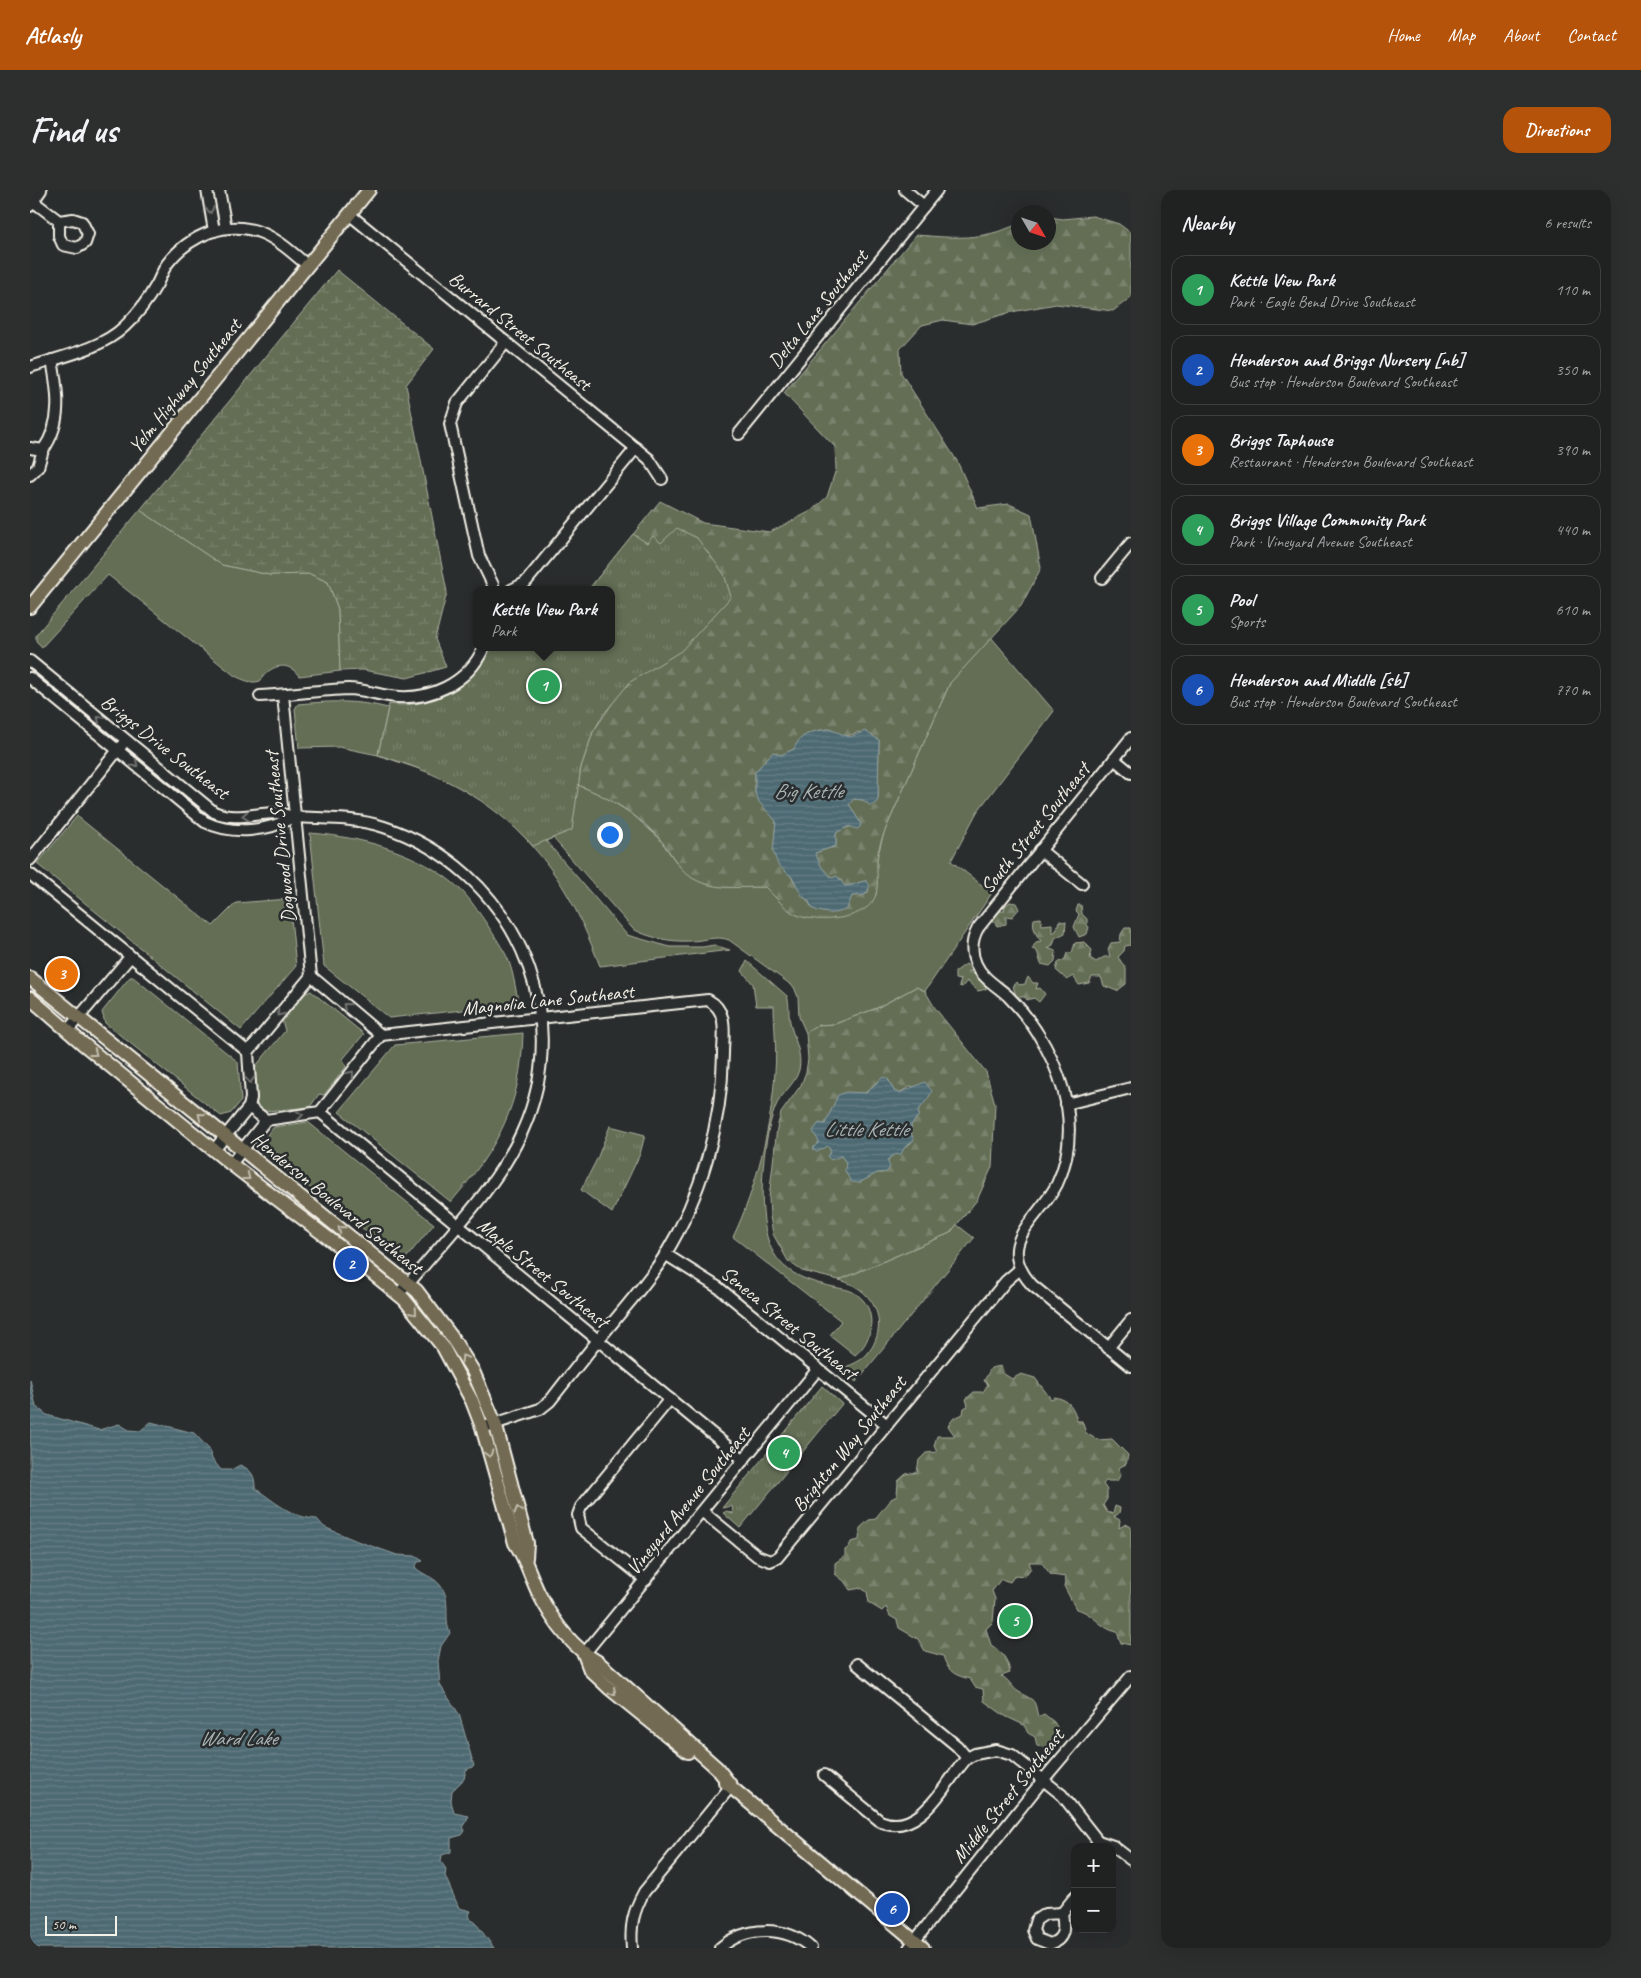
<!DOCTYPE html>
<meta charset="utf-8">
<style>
body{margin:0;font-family:Caveat,sans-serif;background:#2d2f2f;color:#f1f3f6}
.controls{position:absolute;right:15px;bottom:15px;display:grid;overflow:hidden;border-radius:10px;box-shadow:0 5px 20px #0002}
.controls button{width:45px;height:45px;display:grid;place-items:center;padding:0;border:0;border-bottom:1px solid #3d3f40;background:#202222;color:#f1f3f6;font:25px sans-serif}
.compass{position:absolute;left:981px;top:15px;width:45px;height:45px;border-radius:50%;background:#202222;box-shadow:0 5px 20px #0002;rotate:129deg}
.scale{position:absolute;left:15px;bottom:12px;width:72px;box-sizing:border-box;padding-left:5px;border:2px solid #f4f1e8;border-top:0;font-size:14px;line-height:18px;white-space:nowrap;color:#f4f1e8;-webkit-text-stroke:4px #2a2d2e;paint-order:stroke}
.you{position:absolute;left:579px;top:644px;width:18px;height:18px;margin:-12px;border:4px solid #fff;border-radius:50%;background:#1a73e8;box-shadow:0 0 0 8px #1a73e833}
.badge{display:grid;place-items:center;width:32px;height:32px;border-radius:50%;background:#b45309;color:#fff;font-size:16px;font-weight:700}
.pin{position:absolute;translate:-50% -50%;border:2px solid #fff;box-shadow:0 1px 5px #0006}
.popup{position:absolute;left:443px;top:396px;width:142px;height:65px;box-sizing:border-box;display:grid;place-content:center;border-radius:10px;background:#202222;filter:drop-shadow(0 1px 4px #0005);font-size:16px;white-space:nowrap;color:#a2a4a5}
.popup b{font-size:19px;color:#f1f3f6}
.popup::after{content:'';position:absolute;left:50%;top:100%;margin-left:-10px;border:10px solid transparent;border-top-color:#202222}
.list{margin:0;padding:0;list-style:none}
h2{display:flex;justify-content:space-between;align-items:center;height:65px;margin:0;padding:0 20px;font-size:21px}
h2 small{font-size:16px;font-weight:400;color:#a2a4a5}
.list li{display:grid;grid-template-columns:32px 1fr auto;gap:15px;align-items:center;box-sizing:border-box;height:70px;margin:0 10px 10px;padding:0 10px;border:1px solid #3d3f40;border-radius:15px}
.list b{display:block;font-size:19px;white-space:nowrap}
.list p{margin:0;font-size:16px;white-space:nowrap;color:#a2a4a5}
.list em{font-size:16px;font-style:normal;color:#a2a4a5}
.map{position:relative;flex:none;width:1101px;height:1758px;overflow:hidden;border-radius:15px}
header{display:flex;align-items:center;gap:30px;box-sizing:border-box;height:70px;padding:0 25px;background:#b45309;color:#fff}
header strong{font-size:24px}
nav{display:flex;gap:28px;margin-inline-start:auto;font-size:18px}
.intro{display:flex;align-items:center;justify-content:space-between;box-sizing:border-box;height:120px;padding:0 30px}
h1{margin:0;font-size:35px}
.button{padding:12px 22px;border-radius:15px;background:#b45309;color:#fff;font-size:18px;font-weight:700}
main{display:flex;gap:30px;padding:0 30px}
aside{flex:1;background:#202222;border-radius:15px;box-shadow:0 5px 20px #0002}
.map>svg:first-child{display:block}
.green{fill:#636e55;stroke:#acb09e}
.forest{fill:url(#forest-firs);stroke:#acb09e;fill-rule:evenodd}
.wetland{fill:url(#wetland-marsh);stroke:#acb09e}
.park{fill:url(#park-tufts);stroke:#acb09e}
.water{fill:url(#water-rules);stroke:#90a0a2}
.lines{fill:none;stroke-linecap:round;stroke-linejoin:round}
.minor-casing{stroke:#f4f1e8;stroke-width:14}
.major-casing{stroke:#f4f1e8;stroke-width:16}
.minor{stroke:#2a2d2e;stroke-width:10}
.major{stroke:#736b52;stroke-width:12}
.oneway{stroke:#71726f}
.oneway2{stroke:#c0bbac}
.labels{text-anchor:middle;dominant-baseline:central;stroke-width:5;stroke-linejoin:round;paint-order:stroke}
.street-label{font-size:20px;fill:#f4f1e8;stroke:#2a2d2e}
.water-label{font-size:21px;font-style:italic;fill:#a9b4b3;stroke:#2a2d2e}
</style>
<header>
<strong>Atlasly</strong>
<nav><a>Home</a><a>Map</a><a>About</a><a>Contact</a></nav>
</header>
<div class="intro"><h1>Find us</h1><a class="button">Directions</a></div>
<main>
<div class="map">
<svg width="1101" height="1758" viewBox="0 0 1101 1758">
<defs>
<pattern id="forest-firs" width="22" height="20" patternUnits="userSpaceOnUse" patternTransform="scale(1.25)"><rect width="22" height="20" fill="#636e55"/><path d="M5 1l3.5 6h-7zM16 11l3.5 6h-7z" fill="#7a836d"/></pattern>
<pattern id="wetland-marsh" width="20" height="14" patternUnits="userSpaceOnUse" patternTransform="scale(1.25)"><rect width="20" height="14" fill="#636e55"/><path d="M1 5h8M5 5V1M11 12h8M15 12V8" fill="none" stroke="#7a836d"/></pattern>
<pattern id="park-tufts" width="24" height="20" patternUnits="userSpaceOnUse" patternTransform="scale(1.25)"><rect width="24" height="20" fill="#636e55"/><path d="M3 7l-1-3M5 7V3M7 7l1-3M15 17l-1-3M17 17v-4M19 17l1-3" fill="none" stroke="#7a836d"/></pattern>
<pattern id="water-rules" width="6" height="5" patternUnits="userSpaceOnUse" patternTransform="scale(1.25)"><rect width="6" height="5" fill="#4e6a73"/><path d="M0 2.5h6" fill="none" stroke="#688087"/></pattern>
</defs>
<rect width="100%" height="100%" fill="#2a2d2e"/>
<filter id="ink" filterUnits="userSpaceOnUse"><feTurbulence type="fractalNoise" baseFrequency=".02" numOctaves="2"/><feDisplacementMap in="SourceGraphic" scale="10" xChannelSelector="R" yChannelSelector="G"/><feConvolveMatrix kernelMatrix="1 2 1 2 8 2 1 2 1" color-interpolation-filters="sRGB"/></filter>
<g filter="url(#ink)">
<g class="green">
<path d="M110,320L192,375L240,385L280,384L298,392L308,419L310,481L269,486C257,469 239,476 230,491C221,494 214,490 205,486L78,385L12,457L6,451V445Z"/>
<path d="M961,447L1024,521L947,622L921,671L962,703L895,801L886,797L847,818L805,834L788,835L776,843L769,827L768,807L764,797L699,750C686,745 674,751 660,751C642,752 619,748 603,739L523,648L516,651L597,745L640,757H673L684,755L700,760L570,776C547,717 531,686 488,640L495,621L452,611L410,586L348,565L309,557L269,558L265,519L268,514C300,511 327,510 358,518L348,564L548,595L572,605L602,624L629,648L648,675L693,697H735C745,706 755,720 768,725C792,735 823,714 846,705L847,668L854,643L920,493Z"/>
<polygon points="47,626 183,736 206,713 259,709 266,776 211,840 7,674"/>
<path d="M280,643C333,647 392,663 431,700C442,710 467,749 475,763C483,777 485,798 489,814L359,828L294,776Z"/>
<path d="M717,771L757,806C760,814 758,823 760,832C763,848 773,863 769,880C765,895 750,904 745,918C732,952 727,1019 739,1053C750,1083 776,1091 804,1097C812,1099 819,1099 826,1104C848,1118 844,1151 825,1165L800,1145L811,1131L703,1047C726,1000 742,934 745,881C747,860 744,837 744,816H726L723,794L712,781Z"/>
<polygon points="100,787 103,787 208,872 211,911 201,923 191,926 75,833 72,822"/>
<polygon points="281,801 334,844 313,869 316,877 294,905 289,904 280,917 236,921 227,916 225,877 255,841 252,830 276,803"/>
<path d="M493,843C491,917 468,957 421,1012L309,922L365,855Z"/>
<polygon points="278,932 404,1034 377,1067 371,1068 231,960 231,952 244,937"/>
<path d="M926,1034L944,1048L826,1192L811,1179C820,1175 831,1172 838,1163C861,1134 844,1098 809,1090L920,1043Z"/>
</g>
<g class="forest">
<path d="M1063,26L1089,34L1101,43V107L1083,121L1026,114L981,122L942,134L913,130L892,135L870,159L871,183L927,271L948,318L979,314L1001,324L1011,378L991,416L920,493L854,643C851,651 848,660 847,669C846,680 849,693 846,704C840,730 787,734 767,725C754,719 745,706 735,697C715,697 689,700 670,692C649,684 642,662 628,647C606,623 578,607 548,595L551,577L563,542L584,511L582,400H558L630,311L673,333L740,342L781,321L797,307L806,279L805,257L754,203L886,45C926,48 950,51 988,34V52H1018L1019,27L1033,29ZM799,539C811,544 816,549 828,542L849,550L848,608L841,616L833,610L824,609L819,614L831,634L812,639L806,643V656L785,663C788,676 796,689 810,688L814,696C824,696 829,691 837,691L839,701L835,705L822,706L819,712L783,719L758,682L744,653L746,631L725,603V582L743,562L751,565L764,559C770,543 784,541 799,539Z"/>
<polygon points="980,712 986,713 989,719 982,727 976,726 976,734 967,736 961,727 967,721 974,721 975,716"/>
<polygon points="1048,715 1051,715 1052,724 1057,729 1057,735 1059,737 1057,744 1049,747 1044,737 1049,724 1046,721"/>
<path d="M1011,728L1012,735L1022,734V743L1026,741L1029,731L1036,732L1035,743L1025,748L1023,755L1017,758L1026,761L1025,771L1020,776L1011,774L1007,761L1002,759L1006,752L1011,751C1006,745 1002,737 1004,729Z"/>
<polygon points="1095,738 1101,738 1101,755 1095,756 1094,761 1088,767 1096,779 1096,794 1087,801 1074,796 1071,787 1062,787 1059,793 1049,795 1043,786 1037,790 1026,780 1028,773 1035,769 1037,763 1042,763 1045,753 1054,752 1062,760 1060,768 1066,772 1074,767 1080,767 1078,759 1081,753 1090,752 1091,744"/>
<polygon points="936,774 940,777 938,781 945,780 956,793 956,799 948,801 937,791 932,797 929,796 931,790 925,789 925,782"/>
<polygon points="998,787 1003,793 1008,793 1006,799 1010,798 1015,804 1009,812 1004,808 997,810 995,807 986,807 983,795 987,792 989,795 995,794"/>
<path d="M886,797L895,801L905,818L956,882L965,914L962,977L947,1010L920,1043L809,1090L772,1081L758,1071L743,1044L740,1026L739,1008L747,938L751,923L771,895L776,882L778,869L776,843L788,835L805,834L847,818ZM858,889L864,901L869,903L881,896L885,897L892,915L888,921L889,925L881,935V953L860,967L853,983H847L829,993L816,976V972L811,966L801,962L798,956L792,957L788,948L809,905L835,903L848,891Z"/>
<path d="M971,1176L974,1184L982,1189L991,1184L1005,1188L1021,1209L1025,1207C1039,1210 1044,1217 1047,1231H1052L1056,1243L1068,1250L1082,1249L1098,1265L1096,1274L1088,1278L1091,1284L1087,1291H1076L1073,1294L1077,1300V1309L1073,1315L1077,1322L1083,1324L1085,1316L1090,1318L1089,1323L1084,1327L1090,1330L1089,1338L1096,1334L1101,1337V1455L1091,1453L1087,1442C1070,1439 1063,1422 1046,1419L1034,1396L1036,1387L1021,1385L1011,1372H999L1001,1378L995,1386L985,1385L980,1392L971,1389L962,1401L965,1409L963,1432L956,1439L961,1455C972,1462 978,1469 980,1483L971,1486C979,1489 982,1498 989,1502C1005,1512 1004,1507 1008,1527L1014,1524L1024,1532L1031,1544C1025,1556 1020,1559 1007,1556L1005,1547L998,1543L994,1535L975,1526L954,1511L953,1499L945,1497L940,1489C923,1485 918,1481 913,1466L895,1461L888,1449L869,1438L867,1430L860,1426L856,1417L852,1421L839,1413L837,1402L831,1398L820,1400L814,1391L805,1384V1373L815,1366V1360L819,1357L821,1352L829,1350L830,1338L839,1330L846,1329C849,1321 857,1317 861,1309L867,1306L868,1291L876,1284L887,1282L889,1270L896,1263L907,1262L904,1256L907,1246H925L918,1236L923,1229L933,1224L934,1218L938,1216L936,1209L944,1202H953L958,1194L954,1191L961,1178Z"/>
</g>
<polygon class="wetland" points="307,80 404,159 376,195 417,402 405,449 416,477 377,488 333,480 310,481 308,419 298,392 280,384 240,385 192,375 110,320"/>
<g class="park">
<path d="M647,338L667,348L694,384L701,407L651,461L600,492L573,525L563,542L551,577L542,640L503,656C459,608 410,583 348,565L359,514C397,520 448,497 460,457H582V400H558L603,344L617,353L623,346L631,353Z"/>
<polygon points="580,936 615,945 610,964 582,1023 551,1000 567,969"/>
<polygon points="792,1196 812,1214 710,1338 693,1323 697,1321 703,1324 702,1316 692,1318"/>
</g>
<g class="water">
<path d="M799,539L820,547L835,541L849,550L848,608L847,612L841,616L833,610L824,609L819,614L831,634L830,637L827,639L819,636L806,643V656L785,663L791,676L802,688L807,686L815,696C824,696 829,691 837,691L840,696L835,705L822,706L817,719C804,725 796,724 783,719L778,710L772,706L763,688L748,675L743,661L746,631L729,612L725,603V582L743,562L751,565L764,559C770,543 784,541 799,539Z"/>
<polygon points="853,887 858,889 864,901 869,903 895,892 902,901 899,907 888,921 889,925 881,935 881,943 884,950 875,957 871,964 864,965 857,970 860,977 857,982 847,983 829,993 821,992 815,981 816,972 811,966 801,970 797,966 801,962 798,956 787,962 782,959 789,952 783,941 789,933 795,934 808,905 816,902 836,903"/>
<path d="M0,1189L6,1217L17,1225L69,1240L89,1234L99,1240L110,1241L121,1232L164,1243L179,1259L182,1269L191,1280H201L210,1275C222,1280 225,1286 225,1298C245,1312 262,1328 287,1329L294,1337L327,1351L367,1365L385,1366L393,1371L388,1372L385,1377C392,1385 403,1386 410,1395C422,1409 413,1428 420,1443L411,1456L408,1471L410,1495L429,1524L444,1576L436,1580L434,1589L422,1601L421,1611L424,1623L439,1626L433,1636L435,1641L432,1645L421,1648V1662L412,1665L411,1672L416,1679L415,1686L429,1718L441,1721L439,1725L441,1730L445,1732L464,1758H0Z"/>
<polygon points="991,1418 993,1424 989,1427 989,1436 983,1437 979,1421"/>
</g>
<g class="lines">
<g class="minor-casing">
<g id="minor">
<polyline points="177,0 184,41"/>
<polyline points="189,0 196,38"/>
<polyline points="875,0 894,16"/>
<polyline points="0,3 4,12 29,31 29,46 33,55 47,58 55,53 58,44 52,32 43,29 29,31"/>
<polyline points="0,16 11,0"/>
<polyline points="319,24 619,269 632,289"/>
<path d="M0,177C30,167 71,159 94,137C108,124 118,110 127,94C130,88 133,80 137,74C159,45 197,29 232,43C249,50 264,64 278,76"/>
<polyline points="709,244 907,0"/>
<polyline points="0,258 13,260 8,277 0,285"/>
<path d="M13,260C33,232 28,202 22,170"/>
<polyline points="1072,388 1101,353"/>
<polyline points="463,395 449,366 420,234 427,213 476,152"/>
<polyline points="481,400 495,393 606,258"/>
<path d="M0,471L184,622C205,631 224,623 247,623C253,623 259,627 265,627C296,629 324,627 354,637C480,678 548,820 492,942C468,996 417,1047 379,1093L368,1104"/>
<path d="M0,488L175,632C202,645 238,642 263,627"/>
<polyline points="253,505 281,786"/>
<path d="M230,506C259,505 288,500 318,499C332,499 345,504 359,506C398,512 438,494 454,457"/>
<path d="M1101,548L948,738C942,749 940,761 946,774C952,788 967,796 978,806C1007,835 1029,875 1037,916C1041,942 1039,969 1027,994C1009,1030 963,1052 1002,1095L1101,1176"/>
<polyline points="1084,569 1101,583"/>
<polyline points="1010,660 1052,694"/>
<polyline points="0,670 92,555"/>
<polyline points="0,684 218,862"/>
<polyline points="281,786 351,845"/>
<polyline points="38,840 100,767"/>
<path d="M351,845L678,810C699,821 693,844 693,864C692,934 671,1006 635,1065C620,1089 601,1110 584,1131C562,1157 541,1184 520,1211L510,1219L458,1236"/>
<polyline points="1036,914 1101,898"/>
<polyline points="219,917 236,930 290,922 351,845"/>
<polyline points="290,922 714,1270"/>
<polyline points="184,960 219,917 221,908 218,862 281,786"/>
<polyline points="201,974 236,930"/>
<polyline points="635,1064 689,1098 857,1235"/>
<polyline points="1078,1158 1101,1130"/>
<polyline points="673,1322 727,1366 740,1371 747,1368 976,1091 990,1079"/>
<polyline points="616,1390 551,1338 548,1325 551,1317 640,1209"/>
<polyline points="554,1464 788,1179"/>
<polyline points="827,1474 927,1556 937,1568"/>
<path d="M794,1585L850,1631C891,1648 914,1593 937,1568L945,1564L966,1560L982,1565L1032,1605L1068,1651L1065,1657"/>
<polyline points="1068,1651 1083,1656 1101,1670"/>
<path d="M1032,1723C1034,1736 1036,1749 1020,1754L1007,1749L1003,1740L1006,1730L1015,1724Z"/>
<polyline points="1032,1723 1045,1707"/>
<path d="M602,1758C600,1736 603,1722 614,1702L701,1596"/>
<path d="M690,1758C715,1736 755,1735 781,1758"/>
<polyline points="879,1758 1013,1590 1101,1486"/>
</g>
</g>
<g class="major-casing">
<g id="major">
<polyline points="0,417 339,0"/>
<polyline points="0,788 387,1101 421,1146 443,1181 465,1233 497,1353 496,1368"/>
<path d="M0,808L52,853L201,974L314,1060L374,1109L413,1157L442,1211L452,1237L485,1353C496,1369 500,1385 508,1402C522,1430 541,1457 568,1472L687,1578L701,1596"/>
<polyline points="554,1464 560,1480 579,1498 658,1562"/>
<polyline points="695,1592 893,1758"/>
</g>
</g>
<use href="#minor" class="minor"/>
<use href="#major" class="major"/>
</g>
<defs><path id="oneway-chevron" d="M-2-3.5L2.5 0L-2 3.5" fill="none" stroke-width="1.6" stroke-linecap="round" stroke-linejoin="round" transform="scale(1.25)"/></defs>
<g class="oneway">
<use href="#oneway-chevron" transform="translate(180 20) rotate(80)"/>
<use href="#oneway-chevron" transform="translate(70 529) rotate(-140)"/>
<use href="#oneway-chevron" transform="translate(105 574) rotate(39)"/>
<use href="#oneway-chevron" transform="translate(215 626) rotate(175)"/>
<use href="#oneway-chevron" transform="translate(316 816) rotate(-140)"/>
<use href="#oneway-chevron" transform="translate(250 823) rotate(129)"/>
<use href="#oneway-chevron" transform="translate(321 884) rotate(-51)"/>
<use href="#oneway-chevron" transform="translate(220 890) rotate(86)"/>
<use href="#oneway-chevron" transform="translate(270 925) rotate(-9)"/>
</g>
<g class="oneway2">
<use href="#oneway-chevron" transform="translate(64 863) rotate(38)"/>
<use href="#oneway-chevron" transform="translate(171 926) rotate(-141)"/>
<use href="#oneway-chevron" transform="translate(217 987) rotate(38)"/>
<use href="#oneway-chevron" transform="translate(311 1039) rotate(-141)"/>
<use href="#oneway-chevron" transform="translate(384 1122) rotate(49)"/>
<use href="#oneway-chevron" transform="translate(434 1168) rotate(-122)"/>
<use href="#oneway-chevron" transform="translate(459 1264) rotate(74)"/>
<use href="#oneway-chevron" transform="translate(488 1320) rotate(-105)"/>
<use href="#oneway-chevron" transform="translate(583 1502) rotate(41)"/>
</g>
</g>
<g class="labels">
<g class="street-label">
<text transform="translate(788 119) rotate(-51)">Delta Lane Southeast</text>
<text transform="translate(490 141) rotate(39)">Burrard Street Southeast</text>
<text transform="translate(155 196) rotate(-51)">Yelm Highway Southeast</text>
<text transform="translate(135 557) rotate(38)">Briggs Drive Southeast</text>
<text transform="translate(1005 638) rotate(-51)">South Street Southeast</text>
<text transform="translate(250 647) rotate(-96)">Dogwood Drive Southeast</text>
<text transform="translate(518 810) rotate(-6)">Magnolia Lane Southeast</text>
<text transform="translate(307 1013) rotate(39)">Henderson Boulevard Southeast</text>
<text transform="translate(513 1083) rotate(39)">Maple Street Southeast</text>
<text transform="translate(759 1133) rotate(39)">Seneca Street Southeast</text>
<text transform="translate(819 1254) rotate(-51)">Brighton Way Southeast</text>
<text transform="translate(658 1311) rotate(-51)">Vineyard Avenue Southeast</text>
<text transform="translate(978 1606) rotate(-51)">Middle Street Southeast</text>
</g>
<g class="water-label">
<text x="778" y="601">Big Kettle</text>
<text x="836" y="939">Little Kettle</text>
<text x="208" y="1548">Ward Lake</text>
</g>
</g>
</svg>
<div class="controls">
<button>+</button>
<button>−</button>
</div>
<svg class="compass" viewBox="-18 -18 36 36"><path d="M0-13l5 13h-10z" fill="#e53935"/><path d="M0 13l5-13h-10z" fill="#a2a4a5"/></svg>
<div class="scale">50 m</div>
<div class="you"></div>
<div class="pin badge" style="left:514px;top:496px;background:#2e9e5b">1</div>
<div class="popup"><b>Kettle View Park</b>Park</div>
<div class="pin badge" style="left:321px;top:1074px;background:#1a4fb4">2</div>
<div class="pin badge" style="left:32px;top:784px;background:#e8710a">3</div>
<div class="pin badge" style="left:754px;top:1263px;background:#2e9e5b">4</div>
<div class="pin badge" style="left:985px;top:1431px;background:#2e9e5b">5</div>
<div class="pin badge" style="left:862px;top:1719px;background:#1a4fb4">6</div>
</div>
<aside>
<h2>Nearby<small>6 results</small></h2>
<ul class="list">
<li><span class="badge" style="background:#2e9e5b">1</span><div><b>Kettle View Park</b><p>Park · Eagle Bend Drive Southeast</p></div><em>110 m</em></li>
<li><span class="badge" style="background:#1a4fb4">2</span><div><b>Henderson and Briggs Nursery [nb]</b><p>Bus stop · Henderson Boulevard Southeast</p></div><em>350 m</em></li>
<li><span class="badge" style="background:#e8710a">3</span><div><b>Briggs Taphouse</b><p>Restaurant · Henderson Boulevard Southeast</p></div><em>390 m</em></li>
<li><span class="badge" style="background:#2e9e5b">4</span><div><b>Briggs Village Community Park</b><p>Park · Vineyard Avenue Southeast</p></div><em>440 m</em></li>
<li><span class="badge" style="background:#2e9e5b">5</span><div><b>Pool</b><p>Sports</p></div><em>610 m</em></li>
<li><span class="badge" style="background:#1a4fb4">6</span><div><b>Henderson and Middle [sb]</b><p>Bus stop · Henderson Boulevard Southeast</p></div><em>770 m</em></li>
</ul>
</aside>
</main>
